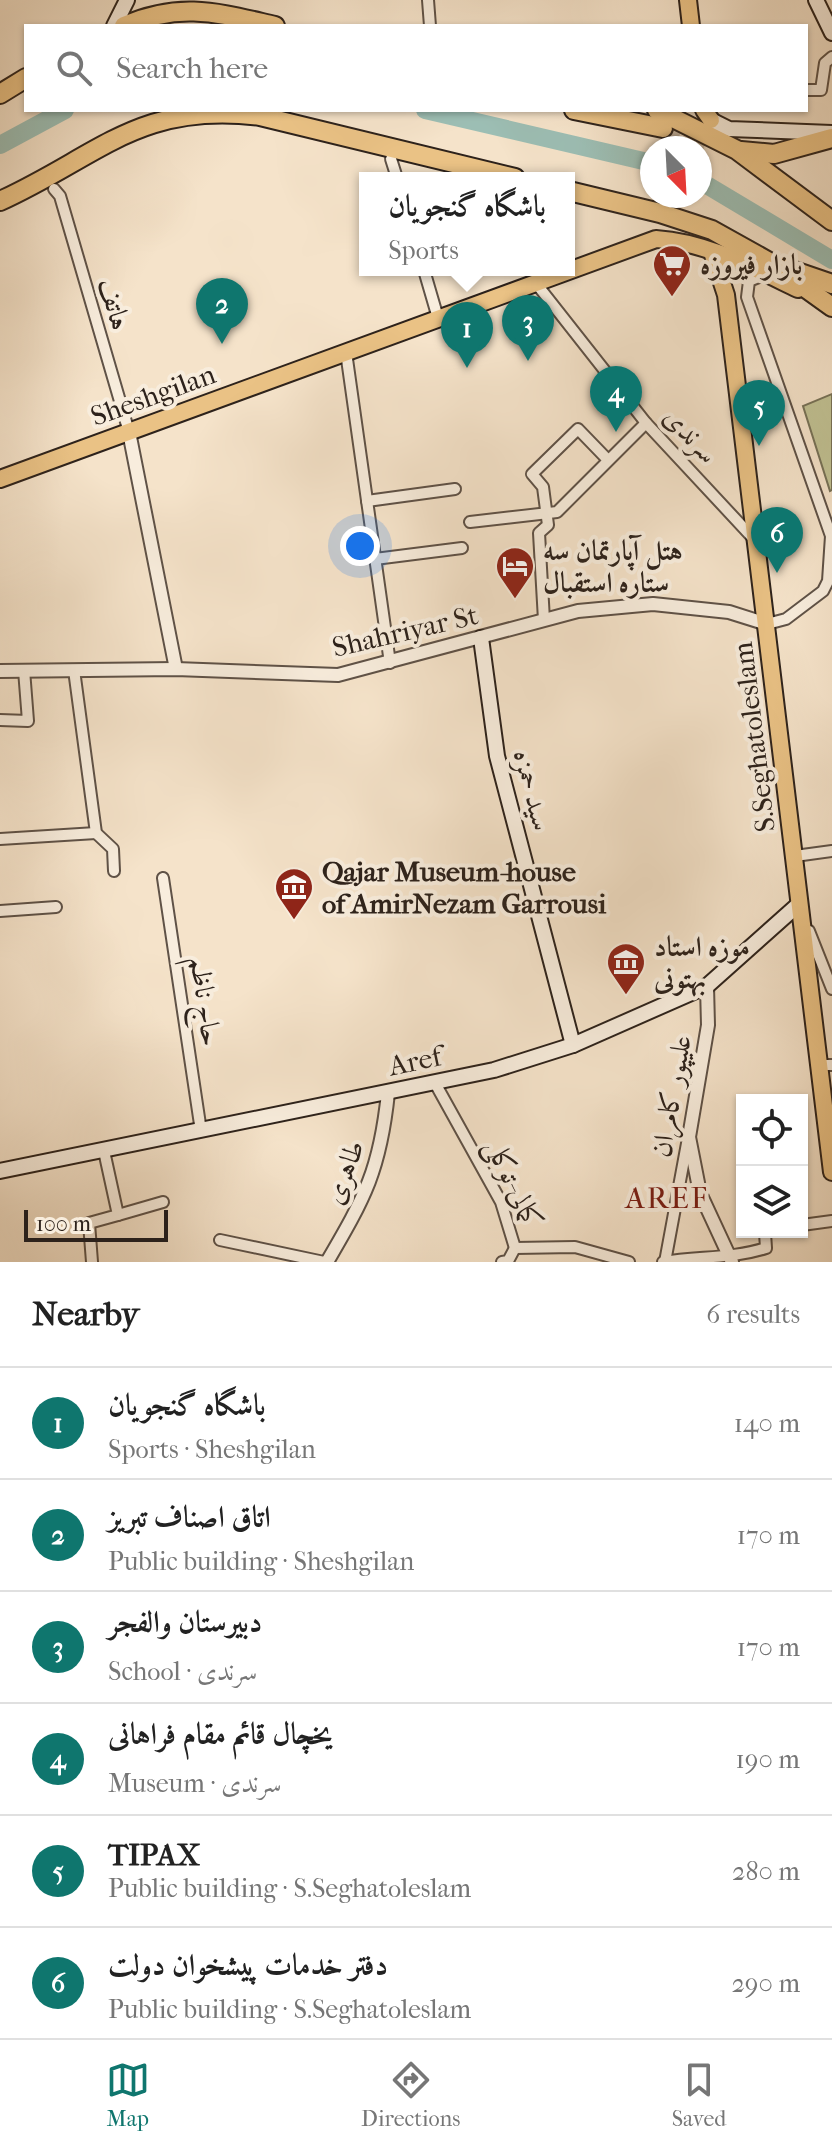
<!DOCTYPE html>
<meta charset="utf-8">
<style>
body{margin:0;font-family:"IM FELL French Canon",Amiri,serif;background:#f6f6f6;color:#222}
.controls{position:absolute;right:24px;bottom:24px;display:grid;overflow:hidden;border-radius:0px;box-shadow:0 2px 6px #0004}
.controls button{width:72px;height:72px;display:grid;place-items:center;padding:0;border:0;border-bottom:2px solid #e0e0e0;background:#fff;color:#222;font:40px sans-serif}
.compass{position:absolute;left:640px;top:136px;width:72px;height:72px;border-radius:50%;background:#fff;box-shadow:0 2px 6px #0004;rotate:156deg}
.scale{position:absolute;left:24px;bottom:20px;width:144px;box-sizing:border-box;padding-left:8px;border:4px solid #2d221b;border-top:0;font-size:22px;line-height:28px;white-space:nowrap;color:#2d221b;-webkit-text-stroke:6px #f8eddd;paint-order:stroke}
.you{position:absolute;left:360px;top:546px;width:28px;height:28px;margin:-20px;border:6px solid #fff;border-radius:50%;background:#1a73e8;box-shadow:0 0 0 12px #1a73e833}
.badge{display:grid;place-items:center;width:52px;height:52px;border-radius:50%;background:#0f766e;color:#fff;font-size:26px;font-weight:700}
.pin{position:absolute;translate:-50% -66px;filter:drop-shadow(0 2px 4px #0008)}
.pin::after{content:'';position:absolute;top:42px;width:28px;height:24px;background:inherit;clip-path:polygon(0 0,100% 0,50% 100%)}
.popup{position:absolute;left:359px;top:172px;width:216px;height:104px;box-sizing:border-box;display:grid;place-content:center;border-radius:0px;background:#fff;filter:drop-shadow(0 2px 6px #0005);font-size:26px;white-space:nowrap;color:#767676}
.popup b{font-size:30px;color:#222}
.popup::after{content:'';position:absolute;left:50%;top:100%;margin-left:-16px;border:16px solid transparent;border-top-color:#fff}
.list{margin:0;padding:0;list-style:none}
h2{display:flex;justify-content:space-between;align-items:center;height:104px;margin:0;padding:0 32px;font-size:34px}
h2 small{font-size:26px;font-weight:400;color:#767676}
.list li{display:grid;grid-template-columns:52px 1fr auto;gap:24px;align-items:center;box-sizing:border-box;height:112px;padding:0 32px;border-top:2px solid #e0e0e0}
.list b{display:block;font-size:30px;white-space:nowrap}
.list p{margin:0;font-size:26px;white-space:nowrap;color:#767676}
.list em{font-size:26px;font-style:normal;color:#767676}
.icon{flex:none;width:44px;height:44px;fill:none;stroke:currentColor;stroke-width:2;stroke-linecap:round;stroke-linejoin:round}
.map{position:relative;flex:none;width:832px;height:1262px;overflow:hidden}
.search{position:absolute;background:#fff;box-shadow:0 2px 6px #0004;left:24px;right:24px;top:24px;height:88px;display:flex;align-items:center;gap:20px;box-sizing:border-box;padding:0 28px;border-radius:0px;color:#767676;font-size:30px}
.sheet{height:776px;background:#fff}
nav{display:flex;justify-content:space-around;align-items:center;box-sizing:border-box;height:112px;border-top:2px solid #e0e0e0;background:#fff;font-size:22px;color:#767676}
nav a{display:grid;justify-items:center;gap:4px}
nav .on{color:#0f766e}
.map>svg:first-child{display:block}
.green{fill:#c1c294;stroke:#777258;stroke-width:2}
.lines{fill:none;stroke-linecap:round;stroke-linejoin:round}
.river{stroke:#9cbeb4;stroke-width:18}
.trunk-tunnel{stroke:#cdbca7;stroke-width:18;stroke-dasharray:18 9;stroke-linecap:butt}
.minor-casing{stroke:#5f5247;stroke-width:14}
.tertiary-casing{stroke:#5f5247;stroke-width:16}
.secondary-casing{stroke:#2d221b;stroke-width:18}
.primary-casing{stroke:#2d221b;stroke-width:20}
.trunk-casing{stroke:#2d221b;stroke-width:22}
.minor{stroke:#f8eddd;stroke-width:10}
.tertiary{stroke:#f8eddd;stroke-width:12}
.secondary{stroke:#f8eddd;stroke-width:14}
.primary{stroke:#eac285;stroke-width:16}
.trunk{stroke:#eac285;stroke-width:18}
.labels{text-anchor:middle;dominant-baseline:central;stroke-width:8;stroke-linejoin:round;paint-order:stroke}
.poi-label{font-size:28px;font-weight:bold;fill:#2d221b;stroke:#f8eddd;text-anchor:start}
.street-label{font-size:28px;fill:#2d221b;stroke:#f8eddd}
.neighbourhood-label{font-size:30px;letter-spacing:2px;fill:#7a1f14;stroke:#f8eddd}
</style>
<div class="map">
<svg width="832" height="1262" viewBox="0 0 832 1262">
<rect width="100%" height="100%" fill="#f5e3ca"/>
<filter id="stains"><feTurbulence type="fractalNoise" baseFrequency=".0025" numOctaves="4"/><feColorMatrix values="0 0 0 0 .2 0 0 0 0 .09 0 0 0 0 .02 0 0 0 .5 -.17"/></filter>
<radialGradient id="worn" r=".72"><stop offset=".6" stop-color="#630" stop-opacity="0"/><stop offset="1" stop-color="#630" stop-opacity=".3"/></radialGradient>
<polygon class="green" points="832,394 832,490 830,491 803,406"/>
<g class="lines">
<g class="river">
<polyline points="425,110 652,163"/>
<polyline points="0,145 65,110"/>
<polyline points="700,181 832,260"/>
</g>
<polyline class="trunk-tunnel" points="663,128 709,142"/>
<g class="minor-casing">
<g id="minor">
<polyline points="428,0 430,26"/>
<polyline points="806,90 821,90 825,63 832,57"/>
<polyline points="391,159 397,178"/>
<polyline points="54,189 60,196 129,432"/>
<polyline points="424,270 438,318"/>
<polyline points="766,274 749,281 747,297 831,536 828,581 823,591 786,619 767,624"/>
<polyline points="535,282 646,423 753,538"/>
<polyline points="346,352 390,663"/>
<polyline points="367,501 455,489"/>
<polyline points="470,522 557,512 646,423"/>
<polyline points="375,559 462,548"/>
<polyline points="544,620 539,533 548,525 543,487 532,474 578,429 608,460"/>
<polyline points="74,670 96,833 113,849 114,871"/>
<polyline points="0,720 28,721 24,670"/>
<polyline points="0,839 96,833"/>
<polyline points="795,856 832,851"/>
<polyline points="163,878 201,1131"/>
<polyline points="0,911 56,907"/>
<polyline points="805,931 809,931 832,989"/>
<polyline points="819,1065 832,1065"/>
<polyline points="435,1083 501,1202 515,1248 575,1247 629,1262"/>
<polyline points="118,1215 163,1202"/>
<polyline points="802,1225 832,1221"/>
<polyline points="220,1240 324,1262"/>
<polyline points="92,1262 89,1223 118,1215 104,1151"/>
<polyline points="502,1262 508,1261 515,1248"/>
<path d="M663,1262C698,1256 732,1259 766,1248L765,1233L768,1232"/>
<polyline points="665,1262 688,1138"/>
</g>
</g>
<g class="tertiary-casing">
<g id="tertiary">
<polyline points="129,432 176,669"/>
<polyline points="0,671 176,669 338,675 578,611 653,604 729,612 767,624"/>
<polyline points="707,986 708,1025 689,1137 700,1193 732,1262"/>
<path d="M327,1262C365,1197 380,1170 388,1093"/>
</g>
</g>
<g class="secondary-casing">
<g id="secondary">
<polyline points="816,0 832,33"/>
<polyline points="114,26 127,0"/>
<polyline points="711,120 729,129 832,133"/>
<polyline points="481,638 497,756 573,1045"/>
<polyline points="0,1171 494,1070 573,1045 707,986 800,903"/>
</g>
</g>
<g class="primary-casing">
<g id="primary">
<polyline points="688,0 691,26"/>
<polyline points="704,110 711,120"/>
<polyline points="712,252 726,295 832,1172"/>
<path d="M0,479L656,239C706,242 754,268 798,289"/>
</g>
</g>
<g class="trunk-casing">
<g id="trunk">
<path d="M124,26C181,1 218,13 275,26"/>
<polyline points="0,94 26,78"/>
<polyline points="574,110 663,128"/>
<polyline points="657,110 737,150 832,221"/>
<polyline points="741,151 774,154 832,138"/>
<polyline points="569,191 660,213 712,230 771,263 832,284"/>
<path d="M0,201C99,156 139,101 260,116L515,178"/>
<polyline points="786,274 832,307"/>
</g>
</g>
<use href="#minor" class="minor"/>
<use href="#tertiary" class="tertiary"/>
<use href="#secondary" class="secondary"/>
<use href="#primary" class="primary"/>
<use href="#trunk" class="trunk"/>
</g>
<defs>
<g id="supermarket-pin" transform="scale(2)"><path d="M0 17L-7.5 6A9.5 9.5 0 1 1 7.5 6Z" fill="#8f2418" stroke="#f8eddd"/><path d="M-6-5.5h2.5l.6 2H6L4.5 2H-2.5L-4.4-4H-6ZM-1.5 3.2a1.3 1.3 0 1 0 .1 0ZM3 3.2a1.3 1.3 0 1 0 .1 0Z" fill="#fff"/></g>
<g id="hotel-pin" transform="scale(2)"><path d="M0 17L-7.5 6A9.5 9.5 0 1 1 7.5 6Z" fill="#8f2418" stroke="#f8eddd"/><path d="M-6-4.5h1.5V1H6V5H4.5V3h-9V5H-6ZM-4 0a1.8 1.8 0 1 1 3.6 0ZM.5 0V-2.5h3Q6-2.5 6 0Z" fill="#fff"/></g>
<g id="museum-pin" transform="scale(2)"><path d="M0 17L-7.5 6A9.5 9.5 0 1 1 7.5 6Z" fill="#8f2418" stroke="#f8eddd"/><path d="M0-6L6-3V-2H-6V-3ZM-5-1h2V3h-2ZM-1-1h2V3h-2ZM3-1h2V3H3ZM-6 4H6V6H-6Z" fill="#fff"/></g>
</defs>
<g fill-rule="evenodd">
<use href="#supermarket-pin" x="672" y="264"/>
<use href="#hotel-pin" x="515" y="566"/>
<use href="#museum-pin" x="294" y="887"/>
<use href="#museum-pin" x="626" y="962"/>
</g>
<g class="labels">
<g class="poi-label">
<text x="700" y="264">بازار فیروزه</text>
<text x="543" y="550">هتل آپارتمان سه<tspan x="543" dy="32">ستاره استقبال</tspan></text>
<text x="322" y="871">Qajar Museum-house<tspan x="322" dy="32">of AmirNezam Garrousi</tspan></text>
<text x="654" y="946">موزه استاد<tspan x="654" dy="32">بهتونی</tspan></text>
</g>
<g class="street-label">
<text transform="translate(115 304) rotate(75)">هاتف</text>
<text transform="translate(153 395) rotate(-20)">Sheshgilan</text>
<text transform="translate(691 435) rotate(47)">سرندی</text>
<text transform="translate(405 631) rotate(-13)">Shahriyar St</text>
<text transform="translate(754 737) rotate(-97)">S.Seghatoleslam</text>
<text transform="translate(533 790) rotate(76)">سید حمزه</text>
<text transform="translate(206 1001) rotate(82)">حاج ناظم</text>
<text transform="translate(415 1061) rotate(-12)">Aref</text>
<text transform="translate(671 1096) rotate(-80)">علیپور کامران</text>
<text transform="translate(344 1172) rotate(-69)">طاهری</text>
<text transform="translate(514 1183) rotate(64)">کمالی-توکلی</text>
</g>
<g class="neighbourhood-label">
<text x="667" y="1198">AREF</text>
</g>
</g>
<rect width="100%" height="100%" filter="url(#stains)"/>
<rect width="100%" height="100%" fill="url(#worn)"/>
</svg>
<div class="controls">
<button><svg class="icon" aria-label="locate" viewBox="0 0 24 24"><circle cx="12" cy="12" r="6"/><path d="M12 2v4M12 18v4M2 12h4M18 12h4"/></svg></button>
<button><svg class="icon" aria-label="layers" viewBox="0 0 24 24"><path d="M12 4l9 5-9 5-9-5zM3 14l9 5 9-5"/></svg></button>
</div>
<svg class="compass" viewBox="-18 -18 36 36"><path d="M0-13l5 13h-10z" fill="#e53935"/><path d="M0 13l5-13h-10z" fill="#767676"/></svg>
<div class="scale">100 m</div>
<div class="you"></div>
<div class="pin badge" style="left:467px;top:368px">1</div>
<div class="popup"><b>باشگاه گنجویان</b>Sports</div>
<div class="pin badge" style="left:222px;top:344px">2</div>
<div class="pin badge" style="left:528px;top:361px">3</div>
<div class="pin badge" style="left:616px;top:432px">4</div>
<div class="pin badge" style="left:759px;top:446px">5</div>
<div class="pin badge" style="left:777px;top:573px">6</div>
<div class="search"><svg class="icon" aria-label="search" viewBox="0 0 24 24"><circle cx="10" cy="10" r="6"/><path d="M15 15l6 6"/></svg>Search here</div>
</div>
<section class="sheet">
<h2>Nearby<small>6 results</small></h2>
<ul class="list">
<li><span class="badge">1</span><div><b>باشگاه گنجویان</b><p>Sports · Sheshgilan</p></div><em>140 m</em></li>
<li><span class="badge">2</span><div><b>اتاق اصناف تبریز</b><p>Public building · Sheshgilan</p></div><em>170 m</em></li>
<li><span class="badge">3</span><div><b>دبیرستان والفجر</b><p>School · سرندی</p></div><em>170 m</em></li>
<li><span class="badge">4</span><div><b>یخچال قائم مقام فراهانی</b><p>Museum · سرندی</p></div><em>190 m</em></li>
<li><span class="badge">5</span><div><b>TIPAX</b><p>Public building · S.Seghatoleslam</p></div><em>280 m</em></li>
<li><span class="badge">6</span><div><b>دفتر خدمات پیشخوان دولت</b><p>Public building · S.Seghatoleslam</p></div><em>290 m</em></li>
</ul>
</section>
<nav>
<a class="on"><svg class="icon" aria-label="map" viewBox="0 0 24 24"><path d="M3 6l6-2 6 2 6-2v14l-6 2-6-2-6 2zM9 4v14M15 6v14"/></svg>Map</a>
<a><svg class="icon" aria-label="directions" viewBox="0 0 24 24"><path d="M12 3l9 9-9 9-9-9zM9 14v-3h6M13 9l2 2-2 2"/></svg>Directions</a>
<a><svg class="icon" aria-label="saved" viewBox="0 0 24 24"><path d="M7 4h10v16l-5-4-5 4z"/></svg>Saved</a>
</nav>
